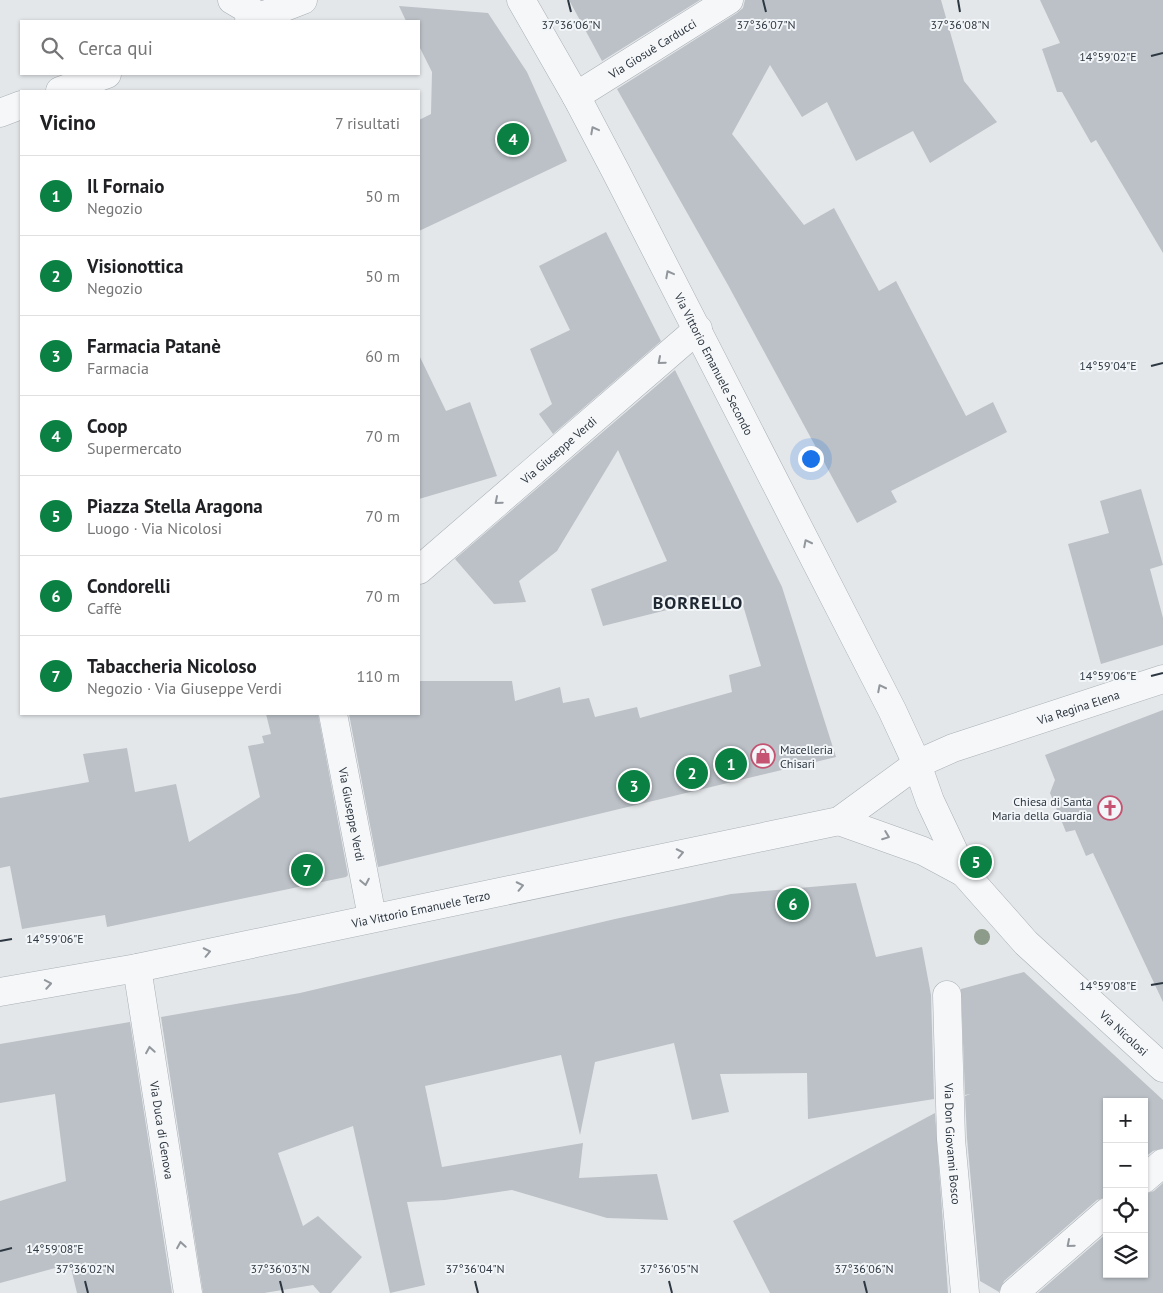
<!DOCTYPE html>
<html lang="it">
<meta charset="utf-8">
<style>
body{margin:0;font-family:"PT Sans",sans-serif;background:#f2f2f2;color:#202124}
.controls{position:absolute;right:15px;bottom:15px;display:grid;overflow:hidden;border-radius:0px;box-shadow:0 1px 4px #0004}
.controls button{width:45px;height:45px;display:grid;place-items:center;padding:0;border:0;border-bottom:1px solid #e0e0e0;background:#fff;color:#202124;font:25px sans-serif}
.you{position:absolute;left:810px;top:458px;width:18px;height:18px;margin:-12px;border:4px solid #fff;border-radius:50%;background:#1a73e8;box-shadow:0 0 0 8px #1a73e833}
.badge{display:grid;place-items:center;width:32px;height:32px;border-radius:50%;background:#0b8043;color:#fff;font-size:16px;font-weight:700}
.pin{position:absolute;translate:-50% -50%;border:2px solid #fff;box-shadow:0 1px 5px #0006}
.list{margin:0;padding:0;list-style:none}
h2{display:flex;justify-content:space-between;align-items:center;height:65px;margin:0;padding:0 20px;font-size:21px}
h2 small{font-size:16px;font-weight:400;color:#757577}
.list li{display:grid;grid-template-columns:32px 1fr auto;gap:15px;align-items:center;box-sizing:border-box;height:80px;padding:0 20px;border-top:1px solid #e0e0e0}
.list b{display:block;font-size:19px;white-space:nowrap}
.list p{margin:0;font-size:16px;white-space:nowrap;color:#757577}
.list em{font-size:16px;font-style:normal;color:#757577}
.icon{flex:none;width:28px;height:28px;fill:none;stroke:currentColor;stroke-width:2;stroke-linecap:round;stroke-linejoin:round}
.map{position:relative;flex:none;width:1163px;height:1293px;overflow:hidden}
.search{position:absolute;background:#fff;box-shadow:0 1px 4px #0004;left:20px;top:20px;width:400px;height:55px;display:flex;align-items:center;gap:12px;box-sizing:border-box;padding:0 18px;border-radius:0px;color:#757577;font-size:19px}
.panel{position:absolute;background:#fff;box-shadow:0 1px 4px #0004;left:20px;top:90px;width:400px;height:625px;border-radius:0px}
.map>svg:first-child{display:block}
.building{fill:#bbc1c7}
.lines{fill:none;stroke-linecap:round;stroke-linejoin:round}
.minor-casing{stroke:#a9afb4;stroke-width:29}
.minor{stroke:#f6f7f9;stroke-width:28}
.tree{fill:#8d9b8a}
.oneway{stroke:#92979d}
.ticks{fill:none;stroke:#2d3741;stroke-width:2}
.labels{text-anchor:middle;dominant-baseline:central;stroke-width:4;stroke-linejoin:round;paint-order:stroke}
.street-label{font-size:12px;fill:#2d3741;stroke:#f3f6f8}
.poi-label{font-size:12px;fill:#2d3741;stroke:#f3f6f8;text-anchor:start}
.district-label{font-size:18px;font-weight:bold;letter-spacing:1px;fill:#1f2832;stroke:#f3f6f8}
.ticks-label{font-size:12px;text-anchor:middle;fill:#2d3741;stroke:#f3f6f8;stroke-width:4;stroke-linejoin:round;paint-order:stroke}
</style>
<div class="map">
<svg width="1163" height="1293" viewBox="0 0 1163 1293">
<rect width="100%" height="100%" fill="#e4e7ea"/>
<g class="building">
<polygon points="569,0 700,0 602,61"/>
<polygon points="745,0 941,0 964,81 997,122 930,163 913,131 856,161 827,102 802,117 770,65 732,134 804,225 834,208 879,291 896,281 966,416 993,402 1007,432 891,491 897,502 857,523 728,285 617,89 737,13 743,8"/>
<polygon points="1040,0 1163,0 1163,253 1096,140 1091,143 1062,92 1057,92 1042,49 1060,43"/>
<polygon points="399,6 488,13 527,72 567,161 419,231 419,120 431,114 432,72 419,46 419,21 406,21"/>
<polygon points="606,232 661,341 553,434 539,414 552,404 530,349 570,330 539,266"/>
<polygon points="419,355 446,411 470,402 497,476 419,499"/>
<polygon points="675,370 782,587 836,757 378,867 349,714 419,714 419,681 512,681 515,701 560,687 563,703 589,698 595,717 637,707 640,718 732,692 729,675 761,666 740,595 697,606 695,603 603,626 591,589 667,561 618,450 557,551 519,581 526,602 494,604 455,559"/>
<polygon points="1141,489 1163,565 1150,569 1163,618 1163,645 1101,664 1068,544 1109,533 1100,501"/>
<polygon points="1163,710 1163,1002 1093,853 1086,856 1075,830 1066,832 1050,793 1055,780 1045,755"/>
<polygon points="266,714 318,714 348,875 346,877 107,927 105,915 22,929 10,866 0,868 0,798 89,782 83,754 127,748 135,792 176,784 189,842 260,797 248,746 264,743 262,736 271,734"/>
<polygon points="856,883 876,957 922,947 931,995 934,1099 808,1119 807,1073 720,1074 729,1112 692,1120 674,1043 595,1062 580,1135 561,1055 425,1086 442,1167 583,1143 579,1178 657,1174 668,1220 607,1218 512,1190 445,1200 407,1202 425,1285 390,1293 353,1126 278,1153 303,1226 318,1216 362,1257 331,1293 320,1293 313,1285 264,1293 203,1293 161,1017 300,993 615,919 731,894"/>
<polygon points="1024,972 1163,1100 1163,1148 1153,1151 1144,1158 1144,1102 1107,1102 1107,1197 1097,1200 1004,1281 999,1292 980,1281 967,1138 965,1096 970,1094 965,1095 961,989"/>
<polygon points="130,1022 172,1293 77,1293 70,1264 0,1283 0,1201 66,1181 55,1094 0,1103 0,1044"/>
<polygon points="935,1113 948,1293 770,1293 733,1221"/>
<polygon points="1163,1183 1163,1293 1038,1293 1107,1233 1107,1274 1144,1274 1144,1194 1154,1191"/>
</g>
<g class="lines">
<g class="minor-casing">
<g id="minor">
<polyline points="232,0 261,17"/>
<path id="s1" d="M521,0L576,96L616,172L892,710L917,764L930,801L964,873L1026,943L1163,1068"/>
<polyline points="249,21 303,0"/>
<polyline points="60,91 107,74"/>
<path id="s2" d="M576,96L729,0"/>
<polyline points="0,113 21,105"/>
<path id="s3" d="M419,570L698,329"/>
<path id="s4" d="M333,714L372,917"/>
<polyline points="839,821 923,851 964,873"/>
<path id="s5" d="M137,968L188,1293"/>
<path id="s6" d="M0,992L137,968L839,821L917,764L953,748L1163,679"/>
<path id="s7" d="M947,995L951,1139L965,1293"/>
<polyline points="1144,1179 1163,1163"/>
<polyline points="1014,1293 1107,1212"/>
</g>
</g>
<use href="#minor" class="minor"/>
</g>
<circle class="tree" cx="982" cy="937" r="8"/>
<defs><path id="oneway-chevron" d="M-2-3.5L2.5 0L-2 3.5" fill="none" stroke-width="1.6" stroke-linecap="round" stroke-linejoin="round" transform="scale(1.25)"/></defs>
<g class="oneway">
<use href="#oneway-chevron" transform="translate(594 130) rotate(-118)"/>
<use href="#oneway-chevron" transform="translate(669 274) rotate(-118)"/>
<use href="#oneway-chevron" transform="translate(661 361) rotate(139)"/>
<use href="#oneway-chevron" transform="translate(498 501) rotate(139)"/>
<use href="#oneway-chevron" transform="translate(807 543) rotate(-117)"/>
<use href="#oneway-chevron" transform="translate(881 688) rotate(-117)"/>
<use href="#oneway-chevron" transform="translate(886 836) rotate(21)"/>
<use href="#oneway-chevron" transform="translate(680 853) rotate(-12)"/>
<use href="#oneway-chevron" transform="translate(365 882) rotate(79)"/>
<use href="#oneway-chevron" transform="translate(520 886) rotate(-12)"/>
<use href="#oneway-chevron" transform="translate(207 952) rotate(-12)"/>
<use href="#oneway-chevron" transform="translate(48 984) rotate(-10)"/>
<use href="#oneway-chevron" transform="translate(150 1050) rotate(-99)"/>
<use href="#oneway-chevron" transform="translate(1070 1244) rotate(139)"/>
<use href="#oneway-chevron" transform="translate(181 1245) rotate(-99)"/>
</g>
<path class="ticks" d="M568,0L571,12M763,0L766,12M958,0L960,12M1151,56L1163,53M1151,366L1163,363M1151,676L1163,673M0,941L12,939M1151,985L1163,983M0,1251L12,1248M85,1281L88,1293M280,1281L283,1293M475,1281L478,1293M669,1281L672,1293M864,1281L867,1293"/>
<defs>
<g id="shop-ring" transform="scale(1.25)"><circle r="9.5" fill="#f3f6f8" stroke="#c45472" stroke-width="1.5"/><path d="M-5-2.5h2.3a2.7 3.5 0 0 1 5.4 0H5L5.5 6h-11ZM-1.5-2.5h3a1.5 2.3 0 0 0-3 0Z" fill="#c45472"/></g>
<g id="church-ring" transform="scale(1.25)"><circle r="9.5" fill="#f3f6f8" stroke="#c45472" stroke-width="1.5"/><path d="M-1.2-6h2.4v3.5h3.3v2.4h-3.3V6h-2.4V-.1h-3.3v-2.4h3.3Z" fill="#c45472"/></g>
</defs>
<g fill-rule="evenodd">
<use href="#shop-ring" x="763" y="756"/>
<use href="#church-ring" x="1110" y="808"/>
</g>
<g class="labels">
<g class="street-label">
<text stroke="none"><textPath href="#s2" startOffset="90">Via Giosuè Carducci</textPath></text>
<text stroke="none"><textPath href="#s1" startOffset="412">Via Vittorio Emanuele Secondo</textPath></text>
<text stroke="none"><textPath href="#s3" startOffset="184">Via Giuseppe Verdi</textPath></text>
<text stroke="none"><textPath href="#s6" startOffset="1124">Via Regina Elena</textPath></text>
<text stroke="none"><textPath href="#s4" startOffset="102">Via Giuseppe Verdi</textPath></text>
<text stroke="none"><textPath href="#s6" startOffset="429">Via Vittorio Emanuele Terzo</textPath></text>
<text stroke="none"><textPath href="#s1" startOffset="1206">Via Nicolosi</textPath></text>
<text stroke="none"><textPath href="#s5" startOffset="164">Via Duca di Genova</textPath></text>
<text stroke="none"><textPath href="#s7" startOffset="149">Via Don Giovanni Bosco</textPath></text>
</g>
<g class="poi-label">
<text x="780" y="749">Macelleria<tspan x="780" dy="14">Chisari</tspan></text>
<text x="1092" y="801" text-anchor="end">Chiesa di Santa<tspan x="1092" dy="14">Maria della Guardia</tspan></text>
</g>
<g class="district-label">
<text x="698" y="602">BORRELLO</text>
</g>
</g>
<g class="ticks-label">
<text x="960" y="29">37°36'08"N</text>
<text x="571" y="29">37°36'06"N</text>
<text x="766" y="29">37°36'07"N</text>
<text x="1108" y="61">14°59'02"E</text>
<text x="1108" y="370">14°59'04"E</text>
<text x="1108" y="680">14°59'06"E</text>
<text x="55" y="943">14°59'06"E</text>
<text x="1108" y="990">14°59'08"E</text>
<text x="55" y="1253">14°59'08"E</text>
<text x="85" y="1273">37°36'02"N</text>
<text x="280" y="1273">37°36'03"N</text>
<text x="475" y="1273">37°36'04"N</text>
<text x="669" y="1273">37°36'05"N</text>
<text x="864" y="1273">37°36'06"N</text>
</g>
</svg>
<div class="controls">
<button>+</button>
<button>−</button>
<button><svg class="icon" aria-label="locate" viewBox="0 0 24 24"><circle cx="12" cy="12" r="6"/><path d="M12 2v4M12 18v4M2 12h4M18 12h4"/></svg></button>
<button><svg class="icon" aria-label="layers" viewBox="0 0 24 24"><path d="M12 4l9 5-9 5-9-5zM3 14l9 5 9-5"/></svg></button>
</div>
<div class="you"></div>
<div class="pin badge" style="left:731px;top:764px">1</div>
<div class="pin badge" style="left:692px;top:773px">2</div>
<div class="pin badge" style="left:634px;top:786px">3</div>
<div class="pin badge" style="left:513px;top:139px">4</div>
<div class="pin badge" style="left:976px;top:862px">5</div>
<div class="pin badge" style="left:793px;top:904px">6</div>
<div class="pin badge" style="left:307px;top:870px">7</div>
<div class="search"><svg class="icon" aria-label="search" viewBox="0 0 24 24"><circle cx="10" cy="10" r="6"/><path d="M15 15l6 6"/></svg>Cerca qui</div>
<section class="panel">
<h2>Vicino<small>7 risultati</small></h2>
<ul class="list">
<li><span class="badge">1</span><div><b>Il Fornaio</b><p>Negozio</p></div><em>50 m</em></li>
<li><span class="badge">2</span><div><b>Visionottica</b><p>Negozio</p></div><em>50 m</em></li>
<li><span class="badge">3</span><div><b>Farmacia Patanè</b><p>Farmacia</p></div><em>60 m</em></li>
<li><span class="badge">4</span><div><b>Coop</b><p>Supermercato</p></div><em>70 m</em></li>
<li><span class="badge">5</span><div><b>Piazza Stella Aragona</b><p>Luogo · Via Nicolosi</p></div><em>70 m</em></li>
<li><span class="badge">6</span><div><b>Condorelli</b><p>Caffè</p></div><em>70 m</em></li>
<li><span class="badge">7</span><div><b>Tabaccheria Nicoloso</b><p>Negozio · Via Giuseppe Verdi</p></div><em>110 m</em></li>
</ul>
</section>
</div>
